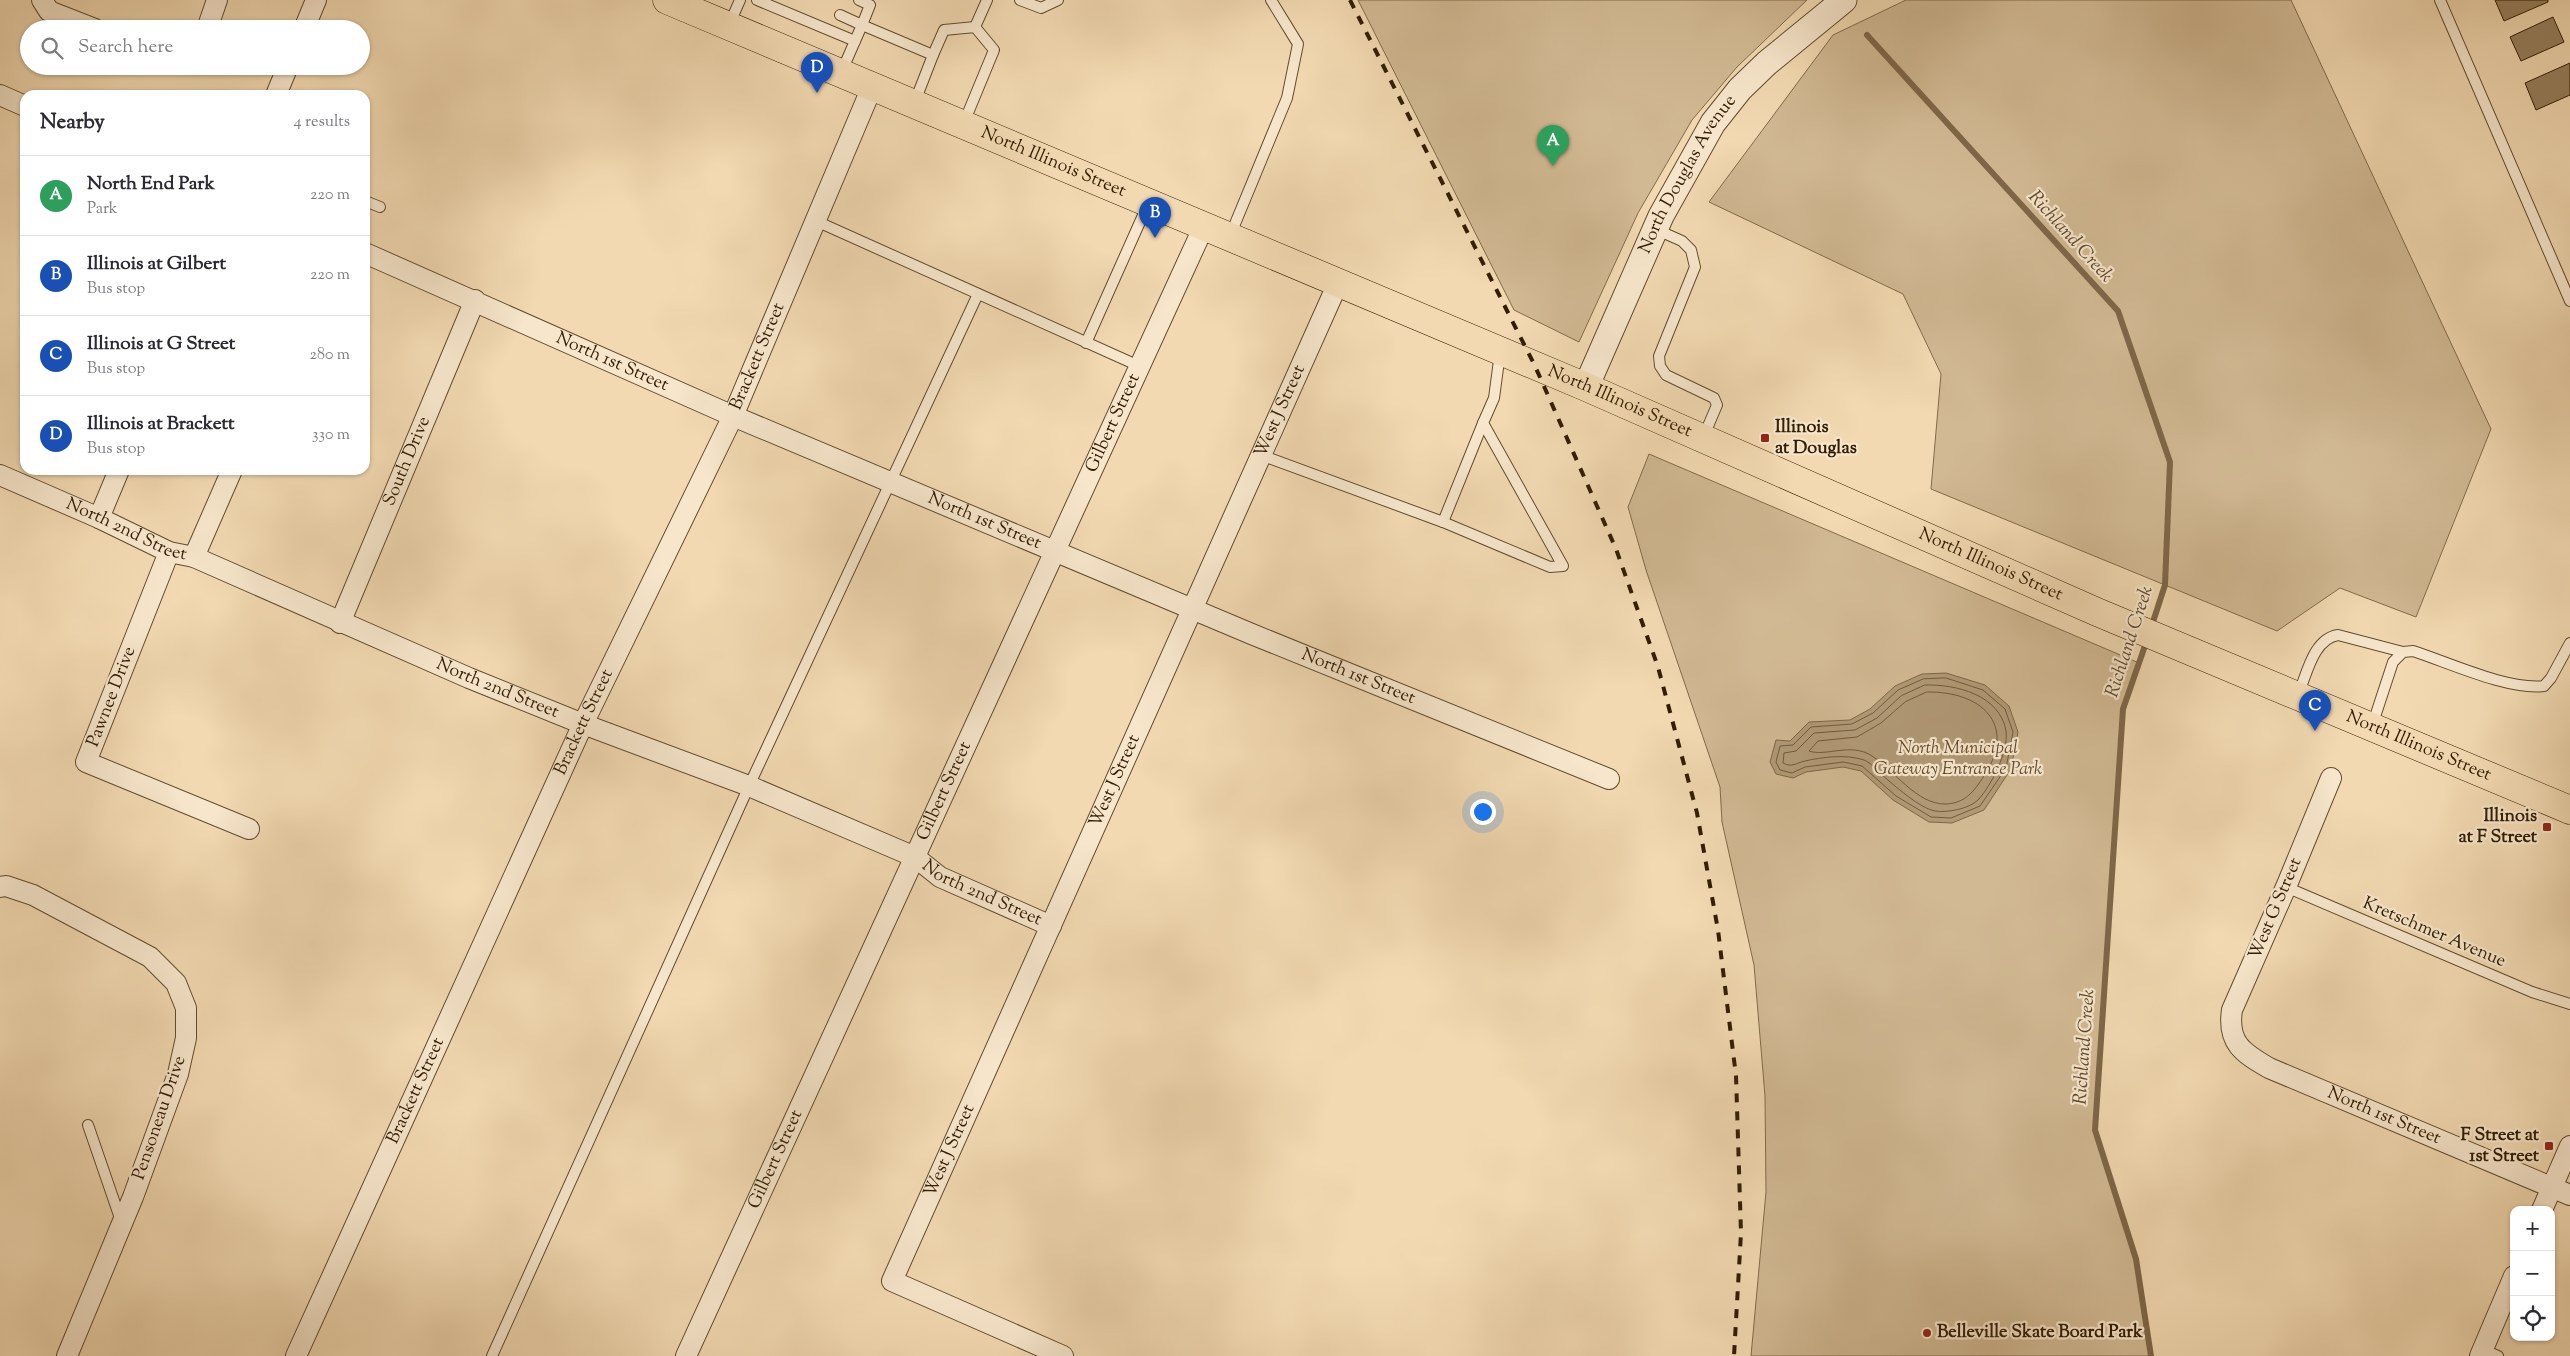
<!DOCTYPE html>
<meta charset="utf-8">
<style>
body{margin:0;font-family:"Sorts Mill Goudy",serif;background:#f7f7f7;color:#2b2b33}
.controls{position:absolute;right:15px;bottom:15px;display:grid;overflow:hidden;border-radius:10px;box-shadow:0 1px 4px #0004}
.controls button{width:45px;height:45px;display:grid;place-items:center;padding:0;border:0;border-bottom:1px solid #e1e1e2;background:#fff;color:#2b2b33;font:25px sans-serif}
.you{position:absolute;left:1482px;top:811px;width:18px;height:18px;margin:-12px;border:4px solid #fff;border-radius:50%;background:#1a73e8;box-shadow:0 0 0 8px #1a73e833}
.badge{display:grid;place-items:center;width:32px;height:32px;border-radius:50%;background:#8f2418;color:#fff;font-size:16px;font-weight:700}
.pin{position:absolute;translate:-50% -41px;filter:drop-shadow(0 1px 2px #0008)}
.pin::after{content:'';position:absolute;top:26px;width:18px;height:15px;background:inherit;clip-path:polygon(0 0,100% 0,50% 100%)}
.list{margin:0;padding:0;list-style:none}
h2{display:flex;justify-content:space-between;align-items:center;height:65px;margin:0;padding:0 20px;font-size:21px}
h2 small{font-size:16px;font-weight:400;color:#7c7c81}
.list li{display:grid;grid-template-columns:32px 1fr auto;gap:15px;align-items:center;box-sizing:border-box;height:80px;padding:0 20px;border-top:1px solid #e1e1e2}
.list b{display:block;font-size:19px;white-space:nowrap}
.list p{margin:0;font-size:16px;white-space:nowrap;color:#7c7c81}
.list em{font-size:16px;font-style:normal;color:#7c7c81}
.icon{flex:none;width:28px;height:28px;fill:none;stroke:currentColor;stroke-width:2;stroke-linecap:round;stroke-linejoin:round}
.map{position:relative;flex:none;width:2570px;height:1356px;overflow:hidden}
.search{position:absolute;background:#fff;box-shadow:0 1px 4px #0004;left:20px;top:20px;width:350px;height:55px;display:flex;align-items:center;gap:12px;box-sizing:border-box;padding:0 18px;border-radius:28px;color:#7c7c81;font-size:19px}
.panel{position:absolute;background:#fff;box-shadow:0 1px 4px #0004;left:20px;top:90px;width:350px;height:385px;border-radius:15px}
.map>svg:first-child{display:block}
.green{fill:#d1b993;stroke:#826b4b}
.water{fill:#b19976;stroke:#7e6748}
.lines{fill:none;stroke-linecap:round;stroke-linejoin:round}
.shore{stroke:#725b3c;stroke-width:1}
.stream{stroke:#7e6748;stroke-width:6}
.building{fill:#967f5d;stroke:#321d03}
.service-casing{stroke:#624c2e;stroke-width:12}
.minor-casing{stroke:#624c2e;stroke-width:22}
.tertiary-casing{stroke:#624c2e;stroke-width:27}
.primary-casing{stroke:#321d03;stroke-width:29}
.service{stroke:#f7e6cc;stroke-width:10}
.minor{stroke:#f7e6cc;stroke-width:20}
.tertiary{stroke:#f7e6cc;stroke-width:25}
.primary{stroke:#f2d9b1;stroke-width:28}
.rail{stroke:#321d03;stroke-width:4;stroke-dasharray:9 9;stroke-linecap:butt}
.poi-dot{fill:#8f2418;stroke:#f7e6cc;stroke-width:2}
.labels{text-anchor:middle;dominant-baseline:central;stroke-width:4.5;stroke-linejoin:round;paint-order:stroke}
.street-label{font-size:18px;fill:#321d03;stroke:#f7e6cc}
.poi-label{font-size:18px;font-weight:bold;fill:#321d03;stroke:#f7e6cc;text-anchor:start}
.park-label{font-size:18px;font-style:italic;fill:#624c2e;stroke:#f7e6cc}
.water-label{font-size:19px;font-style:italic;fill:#5e482b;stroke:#f7e6cc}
</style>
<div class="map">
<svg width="2570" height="1356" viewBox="0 0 2570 1356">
<rect width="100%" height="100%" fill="#f2d9b1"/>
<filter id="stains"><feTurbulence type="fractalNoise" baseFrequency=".004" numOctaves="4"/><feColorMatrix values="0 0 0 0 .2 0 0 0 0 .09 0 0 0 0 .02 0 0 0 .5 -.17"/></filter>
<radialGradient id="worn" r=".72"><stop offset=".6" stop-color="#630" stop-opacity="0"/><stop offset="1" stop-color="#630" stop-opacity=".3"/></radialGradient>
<g class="green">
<polygon points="1358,0 1807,0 1737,67 1692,120 1638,213 1579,342 1514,310"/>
<polygon points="1906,0 2291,0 2491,429 2416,617 2340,588 2277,631 1931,489 1941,374 1903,294 1709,202 1833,35"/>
<polygon points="1649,454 2139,663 2123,709 2095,1130 2136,1259 2151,1356 1751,1356 1766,1192 1765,1096 1754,965 1722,822 1720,787 1646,570 1628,507"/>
</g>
<polygon class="water" points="1946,673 1985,685 2009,706 2018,732 2011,769 1984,810 1952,823 1929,822 1893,800 1861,771 1843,767 1806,772 1793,778 1776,774 1770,762 1776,740 1790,741 1809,722 1850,720 1870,709 1895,686 1922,674"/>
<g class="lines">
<g class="shore">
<polygon points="1946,678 1983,690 2005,709 2013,732 2006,768 1980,806 1951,818 1931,817 1896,796 1862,766 1843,762 1805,767 1792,773 1780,770 1776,762 1780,746 1793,745 1811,727 1852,724 1873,713 1898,690 1923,679"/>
<path d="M1925,685C1956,684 2000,695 2006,731C2009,751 1991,786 1978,800C1969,809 1946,813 1935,811C1919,808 1894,785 1882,775C1877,770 1871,763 1864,760C1846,754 1823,757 1805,761C1796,763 1792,768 1783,763L1784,753L1796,751L1814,733L1855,730L1877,718L1901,696Z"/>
<path d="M1927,692C1981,691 2018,724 1984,776C1974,791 1966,803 1946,804C1917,805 1894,770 1872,756C1851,742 1826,757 1809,751L1818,741L1857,737L1881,723L1905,702Z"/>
</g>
<g class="stream">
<polyline points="1867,35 2118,311 2170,462 2165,585 2151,628"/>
<polyline points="2147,640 2123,709 2095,1130 2136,1259 2151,1356"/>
</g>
</g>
<g class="building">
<polygon points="2495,0 2548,0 2548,2 2504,21"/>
<polygon points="2553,17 2564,42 2521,61 2510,37"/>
<polygon points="2570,63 2570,95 2536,110 2525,83"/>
</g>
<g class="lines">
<g class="service-casing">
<g id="service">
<polyline points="757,0 855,41"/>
<polyline points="1020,0 1041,8 1058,0"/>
<polyline points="2440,0 2570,301"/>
<polyline points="840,15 862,25 870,5 859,0"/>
<polyline points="729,25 740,0"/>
<polyline points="975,27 987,0"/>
<polyline points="933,55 944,30 975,27 994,50 963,125"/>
<polyline points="841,73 862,25 933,55 914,104"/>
<polyline points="365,201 380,207"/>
<polyline points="816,221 1139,366"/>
<polyline points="1655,229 1682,241 1691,250 1695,267 1659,356 1660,366 1666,375 1714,398 1717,405 1703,438"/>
<polyline points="1230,236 1287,98 1298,44 1271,0"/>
<polyline points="1086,343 1148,204"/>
<polyline points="1261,455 1443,522 1550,567 1563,566 1483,423 1494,398 1500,353"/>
<polyline points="1443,522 1483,423"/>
<path d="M2298,695C2307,674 2313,639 2338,635L2403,652"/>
<path d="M2372,726L2393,662L2403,652L2413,651C2450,663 2507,690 2544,686L2551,678L2570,643"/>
<polyline points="2286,887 2532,992 2570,1004"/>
<polyline points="88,1125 121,1221"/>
<polyline points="2482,1349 2498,1356"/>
<polyline points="492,1356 749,786 978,294"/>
</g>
</g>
<g class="minor-casing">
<g id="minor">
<polyline points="42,0 49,11 95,29"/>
<polyline points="207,29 217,0"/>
<polyline points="304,29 316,0"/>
<polyline points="0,95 25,106"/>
<polyline points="276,95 288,66"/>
<path id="s1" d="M365,253L733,416L1254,635L1609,779"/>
<path id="s2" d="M0,475L99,518L169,552L194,557L469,678L583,724L749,786L915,857L940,877L1051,926"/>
<polyline points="99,518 119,470"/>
<polyline points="169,552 86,762 249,829"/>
<polyline points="194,557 232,470"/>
<path id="s3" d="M340,623L475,300"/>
<path id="s4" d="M2331,778L2286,887L2232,1010C2227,1043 2243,1053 2269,1068L2570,1195"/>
<polyline points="0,887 6,886 33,895 150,957 176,983 186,1008 186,1038 178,1074 133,1197 67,1356"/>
<polyline points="2542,1210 2570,1146"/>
<path id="s5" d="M296,1356L583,724L733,416L872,87"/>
<path id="s6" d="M686,1356L1204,226"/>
<path id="s7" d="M1063,1356L892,1281L1338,283"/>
<polyline points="2480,1356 2514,1276"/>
</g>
</g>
<g class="tertiary-casing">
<g id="tertiary">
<path id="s8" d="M1586,387L1661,216L1713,123L1740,89L1767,63L1844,0"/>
</g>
</g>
<g class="primary-casing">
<g id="primary">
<path id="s9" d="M667,0L1586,387L2097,612L2570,810"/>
</g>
</g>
<use href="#service" class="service"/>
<use href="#minor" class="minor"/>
<use href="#tertiary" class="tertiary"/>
<use href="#primary" class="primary"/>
<polyline class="rail" points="1350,0 1535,366 1616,549 1658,667 1697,813 1718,930 1736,1076 1741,1233 1734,1356"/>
</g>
<g class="poi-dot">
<rect x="1760" y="433" width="10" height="10" rx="2.5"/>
<rect x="2542" y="822" width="10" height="10" rx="2.5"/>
<rect x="2544" y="1141" width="10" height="10" rx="2.5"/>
<circle cx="1927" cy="1333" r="5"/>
</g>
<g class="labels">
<g class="street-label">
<text stroke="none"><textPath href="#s9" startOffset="419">North Illinois Street</textPath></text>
<text stroke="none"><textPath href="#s8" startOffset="236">North Douglas Avenue</textPath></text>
<text stroke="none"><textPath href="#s5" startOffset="1101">Brackett Street</textPath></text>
<text stroke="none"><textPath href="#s1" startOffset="270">North 1st Street</textPath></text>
<text stroke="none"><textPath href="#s9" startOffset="1034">North Illinois Street</textPath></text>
<text stroke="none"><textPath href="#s7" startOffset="1139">West J Street</textPath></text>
<text stroke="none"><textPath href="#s6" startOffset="1026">Gilbert Street</textPath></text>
<text stroke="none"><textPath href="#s3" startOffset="175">South Drive</textPath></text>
<text stroke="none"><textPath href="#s1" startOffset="675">North 1st Street</textPath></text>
<text stroke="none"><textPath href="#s2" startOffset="138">North 2nd Street</textPath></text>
<text stroke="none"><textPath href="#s9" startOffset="1439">North Illinois Street</textPath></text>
<text stroke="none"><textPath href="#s1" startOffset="1080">North 1st Street</textPath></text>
<text stroke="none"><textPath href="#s2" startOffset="542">North 2nd Street</textPath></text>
<text transform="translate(112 697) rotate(-69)">Pawnee Drive</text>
<text stroke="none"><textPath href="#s5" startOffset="696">Brackett Street</textPath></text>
<text stroke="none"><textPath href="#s9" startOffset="1904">North Illinois Street</textPath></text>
<text stroke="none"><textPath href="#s7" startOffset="734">West J Street</textPath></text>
<text stroke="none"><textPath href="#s6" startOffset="621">Gilbert Street</textPath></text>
<text stroke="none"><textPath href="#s2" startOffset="1069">North 2nd Street</textPath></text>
<text transform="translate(2276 909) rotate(-67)">West G Street</text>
<text transform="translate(2434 933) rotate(23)">Kretschmer Avenue</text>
<text stroke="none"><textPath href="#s5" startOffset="291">Brackett Street</textPath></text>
<text stroke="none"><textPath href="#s4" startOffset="452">North 1st Street</textPath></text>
<text transform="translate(160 1118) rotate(-71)">Pensoneau Drive</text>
<text stroke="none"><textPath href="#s7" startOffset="329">West J Street</textPath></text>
<text stroke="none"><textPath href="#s6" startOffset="216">Gilbert Street</textPath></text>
</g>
<g class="poi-label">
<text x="1775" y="428">Illinois<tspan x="1775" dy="21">at Douglas</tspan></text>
<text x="2537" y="817" text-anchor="end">Illinois<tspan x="2537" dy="21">at F Street</tspan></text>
<text x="2539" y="1136" text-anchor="end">F Street at<tspan x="2539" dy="21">1st Street</tspan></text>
<text x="1937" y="1333">Belleville Skate Board Park</text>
</g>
<g class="park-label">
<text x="1958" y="749">North Municipal<tspan x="1958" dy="21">Gateway Entrance Park</tspan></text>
</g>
<g class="water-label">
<text transform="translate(2070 237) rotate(48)">Richland Creek</text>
<text transform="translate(2130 642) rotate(-72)">Richland Creek</text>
<text transform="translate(2085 1047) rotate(-86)">Richland Creek</text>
</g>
</g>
<rect width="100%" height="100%" filter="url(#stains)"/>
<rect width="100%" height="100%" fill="url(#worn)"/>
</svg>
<div class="controls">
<button>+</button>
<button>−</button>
<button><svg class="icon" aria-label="locate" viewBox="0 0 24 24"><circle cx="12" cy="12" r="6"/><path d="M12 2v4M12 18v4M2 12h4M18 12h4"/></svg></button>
</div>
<div class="you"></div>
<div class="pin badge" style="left:1553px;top:166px;background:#2e9e5b">A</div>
<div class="pin badge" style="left:1155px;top:238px;background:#1a4fb4">B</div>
<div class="pin badge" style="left:2315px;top:731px;background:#1a4fb4">C</div>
<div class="pin badge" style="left:817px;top:93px;background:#1a4fb4">D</div>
<div class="search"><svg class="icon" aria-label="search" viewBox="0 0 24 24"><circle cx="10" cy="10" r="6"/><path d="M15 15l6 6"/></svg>Search here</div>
<section class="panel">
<h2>Nearby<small>4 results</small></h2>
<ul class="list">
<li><span class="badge" style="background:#2e9e5b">A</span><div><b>North End Park</b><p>Park</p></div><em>220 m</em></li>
<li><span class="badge" style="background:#1a4fb4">B</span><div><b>Illinois at Gilbert</b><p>Bus stop</p></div><em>220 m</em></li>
<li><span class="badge" style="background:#1a4fb4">C</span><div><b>Illinois at G Street</b><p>Bus stop</p></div><em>280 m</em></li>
<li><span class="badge" style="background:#1a4fb4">D</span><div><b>Illinois at Brackett</b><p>Bus stop</p></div><em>330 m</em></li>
</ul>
</section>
</div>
